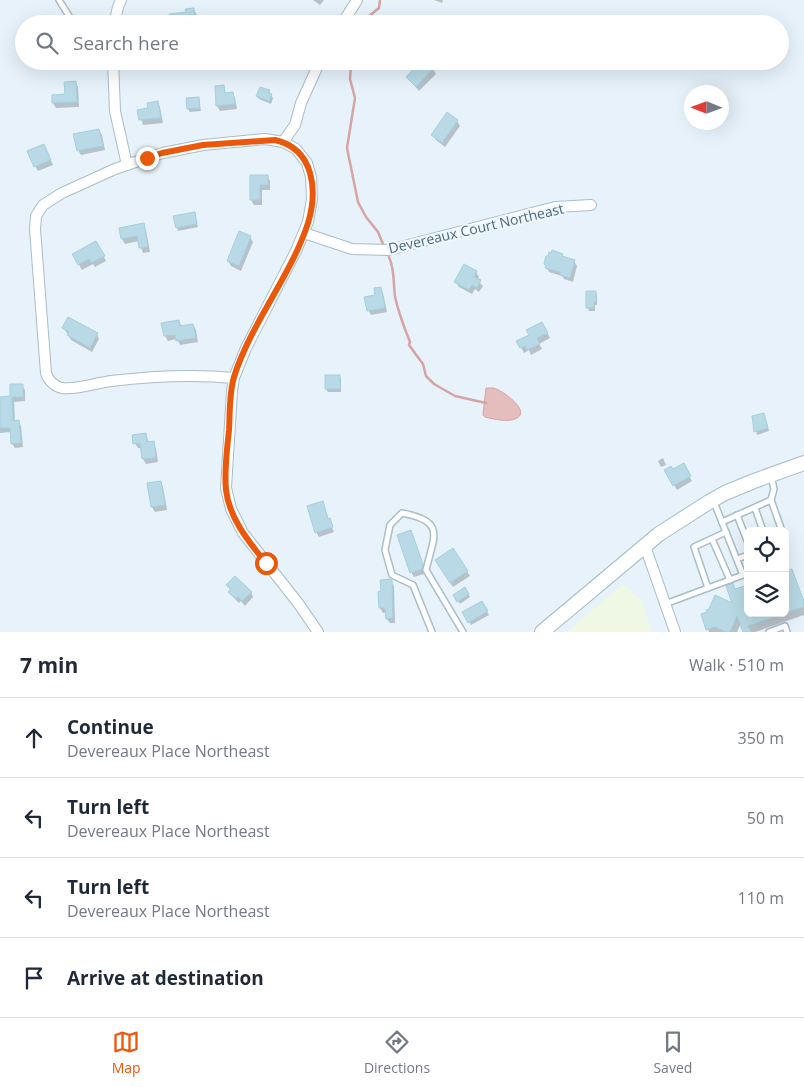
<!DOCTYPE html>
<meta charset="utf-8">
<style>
body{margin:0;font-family:"Open Sans",sans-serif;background:#f6f6f7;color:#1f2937}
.controls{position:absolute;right:15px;bottom:15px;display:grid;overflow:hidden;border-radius:8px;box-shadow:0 5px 20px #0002}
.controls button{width:45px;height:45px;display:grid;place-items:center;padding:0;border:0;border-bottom:1px solid #e0e1e3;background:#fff;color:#1f2937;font:25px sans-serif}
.compass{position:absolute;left:684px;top:85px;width:45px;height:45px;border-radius:50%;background:#fff;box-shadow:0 5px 20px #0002;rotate:271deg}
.stop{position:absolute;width:15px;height:15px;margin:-11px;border:4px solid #ea580c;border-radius:50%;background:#fff}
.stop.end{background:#ea580c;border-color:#fff;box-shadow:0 1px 5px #0008}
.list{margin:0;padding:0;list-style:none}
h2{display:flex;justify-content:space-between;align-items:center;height:65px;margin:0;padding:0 20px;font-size:21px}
h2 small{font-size:16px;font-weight:400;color:#747a83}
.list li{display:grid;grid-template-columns:32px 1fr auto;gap:15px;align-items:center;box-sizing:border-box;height:80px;padding:0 20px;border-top:1px solid #e0e1e3}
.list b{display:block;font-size:19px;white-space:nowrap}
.list p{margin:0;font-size:16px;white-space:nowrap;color:#747a83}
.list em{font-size:16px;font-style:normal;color:#747a83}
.icon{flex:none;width:28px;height:28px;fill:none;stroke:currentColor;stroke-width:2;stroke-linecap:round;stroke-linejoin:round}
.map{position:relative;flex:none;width:804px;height:632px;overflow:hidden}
.search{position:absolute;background:#fff;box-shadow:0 5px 20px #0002;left:15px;right:15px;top:15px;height:55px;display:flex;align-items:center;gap:12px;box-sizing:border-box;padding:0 18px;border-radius:28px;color:#747a83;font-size:19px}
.sheet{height:385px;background:#fff}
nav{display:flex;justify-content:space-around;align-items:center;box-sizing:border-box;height:70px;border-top:1px solid #e0e1e3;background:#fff;font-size:14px;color:#747a83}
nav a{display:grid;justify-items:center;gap:2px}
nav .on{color:#ea580c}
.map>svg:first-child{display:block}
.education{fill:#eef8e4}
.water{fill:#e4bdbd;stroke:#d5a4a4}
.shadow{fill:#0003}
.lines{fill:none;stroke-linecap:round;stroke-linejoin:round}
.stream{stroke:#d5a4a4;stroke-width:2.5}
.building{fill:#b8d9e5;stroke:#a2d1e0}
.lane-casing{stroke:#a9bec7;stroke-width:8}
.street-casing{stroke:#a9bec7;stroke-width:12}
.secondary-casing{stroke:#a5bec8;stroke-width:16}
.lane{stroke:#fff;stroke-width:5}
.street{stroke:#fff;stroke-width:10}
.secondary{stroke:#fff;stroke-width:14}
.route{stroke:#ea580c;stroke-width:6}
.labels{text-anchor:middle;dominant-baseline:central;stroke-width:4.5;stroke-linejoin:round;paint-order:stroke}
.street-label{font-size:14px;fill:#4d6b73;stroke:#eef6fe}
</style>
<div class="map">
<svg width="804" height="632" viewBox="0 0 804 632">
<rect width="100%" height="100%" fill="#e7f2fb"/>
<polygon class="education" points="623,584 642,601 652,632 566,632"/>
<path class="water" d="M486,388C488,388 491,388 494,388C501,390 531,410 517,418C509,423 493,419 485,417L483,415Z"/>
<g class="shadow">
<polygon points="313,0 324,0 320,5"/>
<polygon points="434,0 443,0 442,3"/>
<polygon points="194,10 197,15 198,24 171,24"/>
<polygon points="433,69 436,74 419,91 407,77"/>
<polygon points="76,82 78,87 79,107 56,108 53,103 66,95"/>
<polygon points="217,87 223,87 226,94 232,93 235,98 237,109 220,111 217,106"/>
<polygon points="269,91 273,98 271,104 259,99 257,96"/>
<polygon points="198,98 201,111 190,112 188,109"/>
<polygon points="157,102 160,107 163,123 143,125 139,111 150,109"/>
<polygon points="457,121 460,126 445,147 436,140 433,135"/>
<polygon points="99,130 102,135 105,150 81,155 78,150"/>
<polygon points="46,150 53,165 38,171 35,166"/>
<polygon points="252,176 267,176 270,181 270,190 262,190 262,205 254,205 251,200"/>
<polygon points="194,213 198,227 178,231 175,217"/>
<polygon points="143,225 146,230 150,252 143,253 139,241 125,244 122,239"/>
<polygon points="250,237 253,242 241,271 231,266 228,261"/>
<polygon points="96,242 106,261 95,267 93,264 82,270 73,254"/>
<polygon points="552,255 562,255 563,258 574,261 577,266 573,282 564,279 562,276 549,272 545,264"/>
<polygon points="476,272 479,277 477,280 483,286 479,292 475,289 472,294 459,287 456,282"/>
<polygon points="380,288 383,293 387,312 371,315 368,310"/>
<polygon points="595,292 597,295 597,305 595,305 595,311 589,311 588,308"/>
<polygon points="179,321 182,327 193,325 196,330 198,342 180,345 177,339 168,341 165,336 163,324"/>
<polygon points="542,323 550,338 539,344 542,349 531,355 529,350 524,353 518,342 531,335"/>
<polygon points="64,328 97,334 99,339 92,352 71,340"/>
<polygon points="340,376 341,379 341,392 328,392 326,389"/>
<polygon points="11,386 22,386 25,390 25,401 14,402 15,422 19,422 21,426 23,447 15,448 12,443 11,432 0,433 0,398 11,398"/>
<polygon points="753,417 765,417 769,431 757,435"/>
<polygon points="146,434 149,443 153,443 156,448 158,462 146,464 143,459 142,448 138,448 135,443"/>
<polygon points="663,458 666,465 661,467 658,461"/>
<polygon points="683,465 692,481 677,490 666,470 672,471"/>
<polygon points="161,482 163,487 167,510 155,512 152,507"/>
<polygon points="322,502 334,532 319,537 316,532"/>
<polygon points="411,531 425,570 424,574 414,577 411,572"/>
<polygon points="453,549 470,576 453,587 439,565"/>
<polygon points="792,570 804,601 804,615 755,632 744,632 741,623 737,632 709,632 702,615 785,613 785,572"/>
<polygon points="391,581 394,586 395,623 390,623 387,619 387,612 383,613 380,608 383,593"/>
<polygon points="228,585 251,592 253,597 245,606 241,601 239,603 233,597"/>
<polygon points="465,589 470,597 460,604 455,596"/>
<polygon points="482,603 489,615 471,625 464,613"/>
</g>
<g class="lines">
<g class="stream">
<polyline points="359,24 379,8 380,0"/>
<polyline points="349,61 351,65 350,79 355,98 347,148 358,202 366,217 378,232 383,244"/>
<path d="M389,257C395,270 393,282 395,296C398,312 404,327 410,342L409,345L423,364L426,376L434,384L455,396L486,403"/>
</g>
</g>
<g class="building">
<polygon points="194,8 196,24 170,24 169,14 186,12 185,9"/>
<polygon points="428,62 434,68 416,87 406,77 416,66 421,70"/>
<polygon points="76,81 77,102 52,103 52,95 65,94 64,82"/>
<polygon points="224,85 225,93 233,92 235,104 216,106 215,86"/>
<polygon points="260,87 270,90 268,93 272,94 269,101 256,96"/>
<polygon points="199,97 200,108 187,109 186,98"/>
<polygon points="158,101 161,118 139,120 137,110 148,108 147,103"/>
<polygon points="447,112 458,120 442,143 431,135"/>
<polygon points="99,129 103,146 77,151 73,134"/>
<polygon points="44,144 51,160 34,167 27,151"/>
<polygon points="250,175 268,175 268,185 260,185 260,200 250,200"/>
<polygon points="195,212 197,224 176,228 173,216"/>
<polygon points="144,223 148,247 139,248 137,236 121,239 119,228"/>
<polygon points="239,231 251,236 239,266 227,261"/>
<polygon points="96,241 105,256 91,263 89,259 78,265 72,254"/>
<polygon points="552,250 563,254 562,256 575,260 570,278 560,275 560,272 545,268 546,265 544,264 546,256 548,256 549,252 551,253"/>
<polygon points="464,264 477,271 474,277 481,280 477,288 472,285 469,290 454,282"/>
<polygon points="381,287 385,308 367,311 364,297 375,295 374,288"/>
<polygon points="586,291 596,291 596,302 594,302 594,308 586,308"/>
<polygon points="68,317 98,333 90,348 67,335 69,332 62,328"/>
<polygon points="179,320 180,326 193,324 196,338 176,341 175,335 164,336 161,323"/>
<polygon points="542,322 548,333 537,338 540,344 527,350 525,346 520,348 516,341 529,335 526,330"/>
<rect x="325" y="375" width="15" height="14"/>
<polygon points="10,384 23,384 23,397 12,397 13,421 19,420 21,443 11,444 10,428 0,428 0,397 10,396"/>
<polygon points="764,413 768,428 754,432 752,416"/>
<polygon points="146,433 147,442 154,441 156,458 142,459 140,443 133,444 132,435"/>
<polygon points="684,463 691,476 673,486 664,470 671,466 673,469"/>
<polygon points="161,481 165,505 151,507 147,483"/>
<polygon points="323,501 328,519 330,518 333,527 315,533 307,506"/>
<polygon points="411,530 423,564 422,569 410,573 397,535"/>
<polygon points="453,548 468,571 450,583 435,560"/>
<polygon points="792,569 804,602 804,607 785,613 785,571"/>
<polygon points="235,576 252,592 242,601 238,597 236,599 228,592 231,589 226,585"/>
<polygon points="390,579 392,580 393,618 386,619 385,608 379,608 378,592 381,591 380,580"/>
<polygon points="733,583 735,589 748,585 748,613 783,614 748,626 751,632 743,632 737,616 730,632 726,632 715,627 706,630 701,614 707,612 706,610 709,609 715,595 732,603 726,586"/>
<polygon points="465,587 469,594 457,602 453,595"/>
<polygon points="482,601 488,611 468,623 462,612"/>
</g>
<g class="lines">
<g class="lane-casing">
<g id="lane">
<polyline points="59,0 74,24"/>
<polyline points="771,476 774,489 771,500 782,531"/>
<polyline points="755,508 763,531"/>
<polyline points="737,515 748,543"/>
<polyline points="722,522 771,500"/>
<polyline points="712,539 730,580"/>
<polyline points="737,559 748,555"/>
<polyline points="708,588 694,547 726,532"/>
<polyline points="665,604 743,575 714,502"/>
<path d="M432,632L413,585L392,575L385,550L390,525L402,513C446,521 434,536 426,570L463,632"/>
<polyline points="769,632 785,626 787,632"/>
</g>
</g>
<g class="street-casing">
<g id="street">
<polyline points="114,24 118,7 121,0"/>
<polyline points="342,24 357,0"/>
<polyline points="113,61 115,111 127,165"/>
<polyline points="283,142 295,125 301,103 320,61"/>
<polyline points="304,233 352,249 389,250 555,207 591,205"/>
<path d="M234,378C194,374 152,376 111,381C96,383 77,390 62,388C54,386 48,380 46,373L35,229L36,216L43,205L62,193L115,169L147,158L163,153L203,145L265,139L283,142L296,149L307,163L311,177L312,199L308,222L296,251L246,348L234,378L232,391L226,488L231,509L243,533L298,603L318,632"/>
<polyline points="645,546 675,632"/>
</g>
</g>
<g class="secondary-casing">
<polyline id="secondary" points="542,632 659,534 709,502 725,493 754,481 804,463"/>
</g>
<use href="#lane" class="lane"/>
<use href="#street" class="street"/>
<use href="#secondary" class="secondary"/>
</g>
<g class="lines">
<path class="route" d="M147,158L162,153L203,145L275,140C314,149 318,190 308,223C291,276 251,323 234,377C229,394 230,413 229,430C227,450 224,471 226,490C229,518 249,542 266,563"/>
</g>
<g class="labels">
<g class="street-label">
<text transform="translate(476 228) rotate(-13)">Devereaux Court Northeast</text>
</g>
</g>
</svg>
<div class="controls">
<button><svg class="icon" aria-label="locate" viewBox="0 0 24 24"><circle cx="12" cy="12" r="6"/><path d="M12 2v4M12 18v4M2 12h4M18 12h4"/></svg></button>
<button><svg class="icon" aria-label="layers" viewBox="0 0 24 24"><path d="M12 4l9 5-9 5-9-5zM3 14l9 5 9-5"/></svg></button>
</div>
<svg class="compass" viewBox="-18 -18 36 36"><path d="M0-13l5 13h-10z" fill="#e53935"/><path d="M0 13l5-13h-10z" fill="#747a83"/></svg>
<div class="stop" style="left:266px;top:563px"></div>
<div class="stop end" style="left:147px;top:158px"></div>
<div class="search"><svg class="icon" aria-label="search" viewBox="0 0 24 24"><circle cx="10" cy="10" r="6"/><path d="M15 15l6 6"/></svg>Search here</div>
</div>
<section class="sheet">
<h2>7 min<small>Walk · 510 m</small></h2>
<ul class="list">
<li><svg class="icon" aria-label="ahead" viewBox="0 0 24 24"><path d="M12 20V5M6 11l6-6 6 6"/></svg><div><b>Continue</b><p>Devereaux Place Northeast</p></div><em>350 m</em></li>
<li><svg class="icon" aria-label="left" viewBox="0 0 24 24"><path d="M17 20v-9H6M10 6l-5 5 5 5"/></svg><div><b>Turn left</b><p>Devereaux Place Northeast</p></div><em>50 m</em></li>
<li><svg class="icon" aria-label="left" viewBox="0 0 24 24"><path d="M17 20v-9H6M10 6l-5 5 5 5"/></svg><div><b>Turn left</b><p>Devereaux Place Northeast</p></div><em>110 m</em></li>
<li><svg class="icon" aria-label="arrive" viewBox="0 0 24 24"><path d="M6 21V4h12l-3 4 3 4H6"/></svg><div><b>Arrive at destination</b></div></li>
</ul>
</section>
<nav>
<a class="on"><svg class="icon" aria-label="map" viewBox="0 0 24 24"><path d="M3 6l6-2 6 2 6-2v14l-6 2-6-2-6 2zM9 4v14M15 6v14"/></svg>Map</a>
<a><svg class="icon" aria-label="directions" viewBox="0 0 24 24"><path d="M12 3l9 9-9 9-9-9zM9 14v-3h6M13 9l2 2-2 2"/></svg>Directions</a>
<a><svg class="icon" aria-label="saved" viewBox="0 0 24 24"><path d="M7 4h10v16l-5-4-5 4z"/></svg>Saved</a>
</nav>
